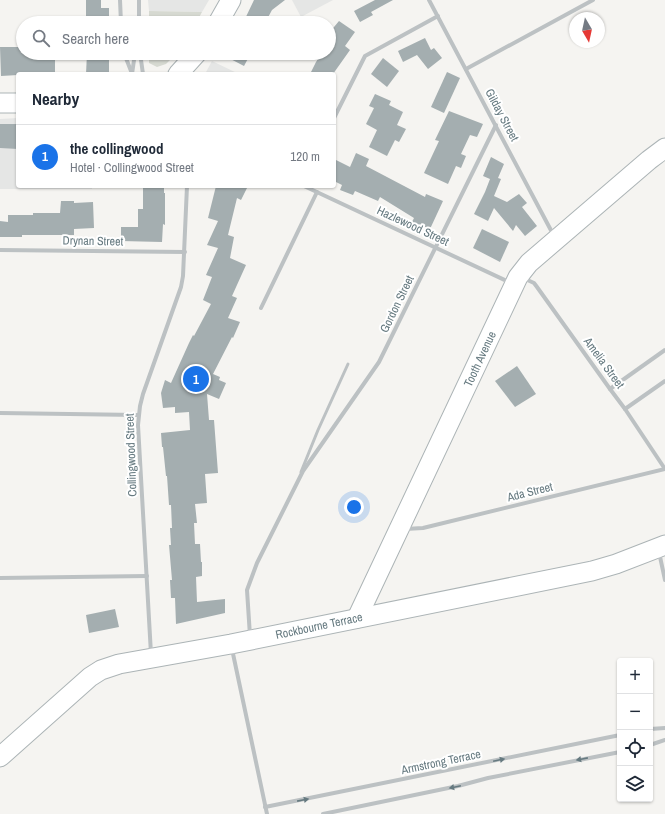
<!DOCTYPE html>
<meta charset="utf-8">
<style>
body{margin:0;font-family:"Archivo Narrow",sans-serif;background:#f6f6f7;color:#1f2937}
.controls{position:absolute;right:12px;bottom:12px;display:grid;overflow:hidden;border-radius:4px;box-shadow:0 1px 3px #0004}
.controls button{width:36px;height:36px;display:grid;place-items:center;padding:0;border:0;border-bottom:1px solid #e0e1e3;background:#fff;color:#1f2937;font:20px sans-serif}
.compass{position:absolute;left:569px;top:12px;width:36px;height:36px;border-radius:50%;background:#fff;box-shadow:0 1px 3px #0004;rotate:171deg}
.you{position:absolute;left:354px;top:507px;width:14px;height:14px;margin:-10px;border:3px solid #fff;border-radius:50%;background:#1a73e8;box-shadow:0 0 0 6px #1a73e833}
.badge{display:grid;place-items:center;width:26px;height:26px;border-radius:50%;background:#1a73e8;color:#fff;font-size:13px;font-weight:700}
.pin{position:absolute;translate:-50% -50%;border:2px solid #fff;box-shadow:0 1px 4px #0006}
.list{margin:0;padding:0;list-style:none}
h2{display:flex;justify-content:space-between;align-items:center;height:52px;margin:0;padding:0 16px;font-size:17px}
h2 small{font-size:13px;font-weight:400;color:#747a83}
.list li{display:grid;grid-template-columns:26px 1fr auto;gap:12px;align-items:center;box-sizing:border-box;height:64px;padding:0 16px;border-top:1px solid #e0e1e3}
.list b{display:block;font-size:15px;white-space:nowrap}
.list p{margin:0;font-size:13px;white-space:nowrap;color:#747a83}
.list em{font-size:13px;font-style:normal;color:#747a83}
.icon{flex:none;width:22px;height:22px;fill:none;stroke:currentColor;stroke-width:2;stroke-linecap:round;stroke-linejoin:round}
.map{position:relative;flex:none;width:665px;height:814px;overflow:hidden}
.search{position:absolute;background:#fff;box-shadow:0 1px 3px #0004;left:16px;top:16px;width:320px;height:44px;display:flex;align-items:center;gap:10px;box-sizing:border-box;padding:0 14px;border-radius:22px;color:#747a83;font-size:15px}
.panel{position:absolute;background:#fff;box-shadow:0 1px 3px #0004;left:16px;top:72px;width:320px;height:116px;border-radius:4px}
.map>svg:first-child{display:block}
.built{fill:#e5e6e5}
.green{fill:#d6d9d1}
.building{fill:#a4aeb0}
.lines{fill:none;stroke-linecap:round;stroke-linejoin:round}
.secondary-casing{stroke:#acb4b6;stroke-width:21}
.lane{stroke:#bcc1c3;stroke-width:3}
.street{stroke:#bcc1c3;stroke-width:4}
.secondary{stroke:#fff;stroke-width:19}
.oneway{fill:#667a80}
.labels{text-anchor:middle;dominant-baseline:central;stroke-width:4;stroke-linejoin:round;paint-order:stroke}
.street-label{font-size:12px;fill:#667a80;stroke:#fff}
</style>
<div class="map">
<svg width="665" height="814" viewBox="0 0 665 814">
<rect width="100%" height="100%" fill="#f5f4f1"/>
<g class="built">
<polygon points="148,0 209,0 202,12 149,11"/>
<polygon points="292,0 333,0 301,17"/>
<polygon points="212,61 239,74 205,74"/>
<polygon points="18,118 18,186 92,186 92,189 0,189 0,119"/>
</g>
<g class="green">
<polygon points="149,11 202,12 196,23 149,23"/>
<polygon points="149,53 177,53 166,64 157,67 149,63"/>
</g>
<g class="building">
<polygon points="86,0 101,0 101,8 109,8 109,23 86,23"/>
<polygon points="254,0 285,0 272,10 265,23 243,23"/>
<polygon points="375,0 393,0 371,12 373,15 360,22 354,11"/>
<polygon points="339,21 355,32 345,46 350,50 333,74 310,74 316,62 322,53 329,53 329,33"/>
<polygon points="425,38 431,50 434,48 442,58 428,69 417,55 403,62 398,51"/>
<polygon points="0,47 20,47 21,53 55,53 55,74 18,74 18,75 1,76"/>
<polygon points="87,53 109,53 109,74 86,74"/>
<polygon points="219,53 251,53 244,66"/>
<polygon points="383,58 399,71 387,87 371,74"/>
<polygon points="447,72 460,78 444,113 431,107"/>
<polygon points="375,94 391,101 389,105 403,112 397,125 406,129 399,142 395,140 387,156 369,147 377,130 366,124 374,108 369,106"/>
<polygon points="449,111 483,124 477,137 470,135 461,154 466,156 461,168 456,166 448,184 424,173 439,141 435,140"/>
<polygon points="0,124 18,124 18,149 0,148"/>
<polygon points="356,153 369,159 366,166 425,197 426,194 443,201 430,229 412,222 414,218 380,197 378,201 355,191 353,195 340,190 342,185 334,181 334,159 350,167"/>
<polygon points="491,157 504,164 498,178 501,179 494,196 507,202 519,194 527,203 522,207 537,226 525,236 516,225 513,231 494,208 488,221 474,214 485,192 490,179 483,176"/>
<polygon points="143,186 164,186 164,193 165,193 165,225 163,224 162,242 121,241 121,227 138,227 138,209 143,209"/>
<polygon points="216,186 248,186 241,200 237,198 228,235 234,237 230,258 246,265 232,296 237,298 228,318 240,322 233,338 232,337 213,374 220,377 219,380 226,383 219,399 207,394 209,420 214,420 218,473 205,474 207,503 195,504 197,523 194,523 195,544 200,544 201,562 202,562 202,576 196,577 197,602 225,599 225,613 176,624 175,598 171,598 170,580 172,580 169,545 171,545 170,528 172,528 171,505 169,505 167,476 166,476 163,447 162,447 161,433 190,430 189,412 175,413 175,407 163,408 161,393 165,380 171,383 189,343 193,335 194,336 211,304 203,300 212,277 206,275 218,248 207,245 218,221 208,218"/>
<polygon points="61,201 74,201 74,203 93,202 94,228 74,229 74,235 22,235 22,237 0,237 0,221 8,222 8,215 33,215 33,213 60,213"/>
<polygon points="482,229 509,242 500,262 473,248"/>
<polygon points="517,366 536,394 515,407 495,381"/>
<polygon points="115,609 119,627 89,633 86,615"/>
</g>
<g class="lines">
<g class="secondary-casing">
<g id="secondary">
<polyline points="218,23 231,0"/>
<polyline points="178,74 197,53"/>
<polyline points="0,103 18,103"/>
<polyline points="357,618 518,277 529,263 649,160 665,148"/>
<polyline points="0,757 90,677 101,670 119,664 231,644 592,571 616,564 665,545"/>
</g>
</g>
<polyline class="lane" points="301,472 318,430 348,364"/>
<g class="street">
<polyline points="120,0 121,23"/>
<polyline points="429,0 554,236"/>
<polyline points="139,23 139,0"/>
<polyline points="124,53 131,71"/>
<polyline points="140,53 143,74"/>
<polyline points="466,69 593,0"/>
<polyline points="132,74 135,53"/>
<polyline points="334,118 365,56 438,16"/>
<polyline points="304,186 511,283"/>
<polyline points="0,250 185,252"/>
<polyline points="523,278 534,283 537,287 610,389 625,409 665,469"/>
<polyline points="261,308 317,192"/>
<polyline points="610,389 665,350"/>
<polyline points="625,409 665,381"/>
<polyline points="0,413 138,415"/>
<polyline points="405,529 423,528 665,469"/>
<polyline points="659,552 665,580"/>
<polyline points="0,578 147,576"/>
<polyline points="250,636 247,590 257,563 303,471 379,362 496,125"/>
<polyline points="232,649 267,814"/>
<polyline points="151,654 138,425 140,406 143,394 181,287 183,276 187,186"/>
<polyline points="650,729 665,728"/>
<polyline points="650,745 665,740"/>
<polyline points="265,807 620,735"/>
<polyline points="323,814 458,786 488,778 620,752"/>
</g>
<use href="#secondary" class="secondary"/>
</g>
<defs><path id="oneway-solid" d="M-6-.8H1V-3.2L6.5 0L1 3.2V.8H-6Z"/></defs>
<g class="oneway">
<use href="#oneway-solid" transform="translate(582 759) rotate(169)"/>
<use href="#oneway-solid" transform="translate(499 760) rotate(-12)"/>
<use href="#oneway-solid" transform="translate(455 787) rotate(168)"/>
<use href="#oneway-solid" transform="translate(303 800) rotate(-11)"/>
</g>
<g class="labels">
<g class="street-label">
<text transform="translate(502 115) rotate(62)">Gilday Street</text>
<text transform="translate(413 226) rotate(25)">Hazlewood Street</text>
<text transform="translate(93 241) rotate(1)">Drynan Street</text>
<text transform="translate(397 304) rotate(-64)">Gordon Street</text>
<text transform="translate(480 359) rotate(-65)">Tooth Avenue</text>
<text transform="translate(604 363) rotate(54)">Amelia Street</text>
<text transform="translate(131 455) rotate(-92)">Collingwood Street</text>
<text transform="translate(530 492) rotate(-14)">Ada Street</text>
<text transform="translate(319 626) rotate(-12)">Rockbourne Terrace</text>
<text transform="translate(441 762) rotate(-12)">Armstrong Terrace</text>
</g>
</g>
</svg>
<div class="controls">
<button>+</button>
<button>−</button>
<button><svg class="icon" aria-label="locate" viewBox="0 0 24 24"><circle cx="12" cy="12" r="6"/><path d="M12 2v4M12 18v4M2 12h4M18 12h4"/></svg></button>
<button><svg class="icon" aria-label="layers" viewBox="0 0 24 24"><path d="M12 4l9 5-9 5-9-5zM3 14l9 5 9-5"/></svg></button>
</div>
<svg class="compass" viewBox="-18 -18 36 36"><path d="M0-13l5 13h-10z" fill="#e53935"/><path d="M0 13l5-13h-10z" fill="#747a83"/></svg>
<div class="you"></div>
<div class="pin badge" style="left:196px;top:379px">1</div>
<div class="search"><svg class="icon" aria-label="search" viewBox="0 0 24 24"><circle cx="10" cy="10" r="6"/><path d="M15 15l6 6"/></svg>Search here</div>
<section class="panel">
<h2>Nearby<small></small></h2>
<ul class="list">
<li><span class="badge">1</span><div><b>the collingwood</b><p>Hotel · Collingwood Street</p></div><em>120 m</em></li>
</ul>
</section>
</div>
